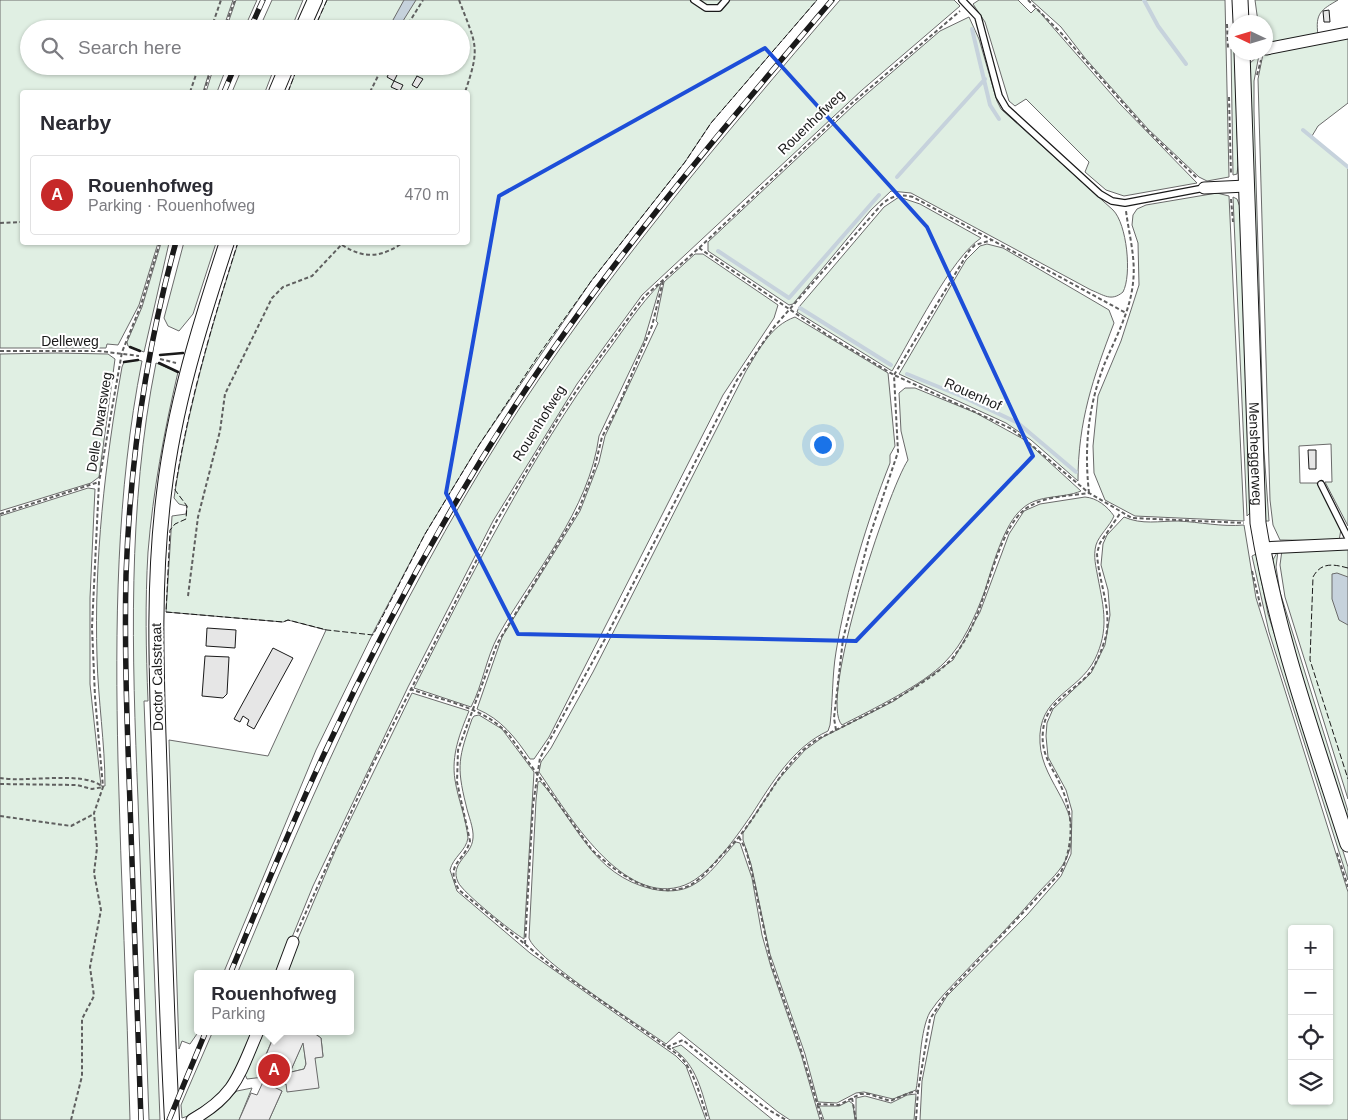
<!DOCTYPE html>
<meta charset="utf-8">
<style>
body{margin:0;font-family:Arial,sans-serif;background:#f2f2f3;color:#2b2b33}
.controls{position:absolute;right:15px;bottom:15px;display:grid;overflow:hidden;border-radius:5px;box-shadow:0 1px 4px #0004}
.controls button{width:45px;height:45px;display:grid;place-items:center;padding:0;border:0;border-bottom:1px solid #e1e1e2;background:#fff;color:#2b2b33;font:25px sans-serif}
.compass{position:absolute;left:1228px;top:15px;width:45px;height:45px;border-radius:50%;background:#fff;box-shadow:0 1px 4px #0004;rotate:274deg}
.you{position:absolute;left:822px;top:444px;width:18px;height:18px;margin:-12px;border:4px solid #fff;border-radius:50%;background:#1a73e8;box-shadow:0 0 0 8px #1a73e833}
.badge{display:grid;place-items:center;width:32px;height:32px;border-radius:50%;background:#c62828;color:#fff;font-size:16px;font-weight:700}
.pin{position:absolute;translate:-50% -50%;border:2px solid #fff;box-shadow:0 1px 5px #0006}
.popup{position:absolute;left:194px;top:970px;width:160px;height:65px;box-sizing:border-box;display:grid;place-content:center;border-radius:5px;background:#fff;filter:drop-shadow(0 1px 4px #0005);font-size:16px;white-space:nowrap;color:#7c7c81}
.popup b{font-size:19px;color:#2b2b33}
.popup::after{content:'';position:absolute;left:50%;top:100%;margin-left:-10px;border:10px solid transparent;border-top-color:#fff}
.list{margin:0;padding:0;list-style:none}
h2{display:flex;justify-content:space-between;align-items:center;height:65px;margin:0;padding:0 20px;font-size:21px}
h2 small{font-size:16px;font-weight:400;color:#7c7c81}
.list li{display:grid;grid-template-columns:32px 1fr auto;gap:15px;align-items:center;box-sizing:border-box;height:80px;margin:0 10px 10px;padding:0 10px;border:1px solid #e1e1e2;border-radius:5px}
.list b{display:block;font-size:19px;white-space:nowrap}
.list p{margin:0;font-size:16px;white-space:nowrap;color:#7c7c81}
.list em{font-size:16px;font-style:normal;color:#7c7c81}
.icon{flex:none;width:28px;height:28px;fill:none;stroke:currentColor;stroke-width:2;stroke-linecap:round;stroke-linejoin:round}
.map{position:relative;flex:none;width:1348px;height:1120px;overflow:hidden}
.search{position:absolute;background:#fff;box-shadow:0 1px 4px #0004;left:20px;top:20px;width:450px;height:55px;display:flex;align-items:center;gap:12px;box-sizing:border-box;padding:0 18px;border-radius:28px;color:#7c7c81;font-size:19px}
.panel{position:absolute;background:#fff;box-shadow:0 1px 4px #0004;left:20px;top:90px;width:450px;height:155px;border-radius:5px}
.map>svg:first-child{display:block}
.green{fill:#e0efe3;stroke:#6a6a6a;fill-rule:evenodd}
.parking{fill:#ededed;stroke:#6a6a6a;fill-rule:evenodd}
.water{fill:#c6d2dc;stroke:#6a6a6a}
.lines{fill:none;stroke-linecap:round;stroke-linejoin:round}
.stream{stroke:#c6d2dc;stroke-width:4}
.building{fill:#e6e6e6;stroke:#1a1a1a}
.service-casing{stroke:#1a1a1a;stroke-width:8}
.minor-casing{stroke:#1a1a1a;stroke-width:13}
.tertiary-casing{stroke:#1a1a1a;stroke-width:16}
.secondary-casing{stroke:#1a1a1a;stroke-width:17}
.path{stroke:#5f5f5f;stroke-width:2;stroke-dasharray:4 2.5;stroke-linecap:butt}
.service{stroke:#fff;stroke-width:5.5}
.minor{stroke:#fff;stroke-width:11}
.tertiary{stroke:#fff;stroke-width:14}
.secondary{stroke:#fff;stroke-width:15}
.rail-casing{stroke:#1a1a1a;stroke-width:5.5}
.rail{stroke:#fff;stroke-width:4;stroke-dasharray:11;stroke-linecap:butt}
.fence{stroke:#1a1a1a;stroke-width:1;stroke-dasharray:6 2.5;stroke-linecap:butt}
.wall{stroke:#1a1a1a;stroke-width:2.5}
.marked{fill:none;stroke:#1d4ed8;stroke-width:4;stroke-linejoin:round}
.labels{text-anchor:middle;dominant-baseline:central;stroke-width:4;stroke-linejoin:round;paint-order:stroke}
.street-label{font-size:14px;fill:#1a1a1a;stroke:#fff}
</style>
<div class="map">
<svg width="1348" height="1120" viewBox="0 0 1348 1120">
<rect width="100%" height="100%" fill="#fff"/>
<g class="green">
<polygon points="0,0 233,0 223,29 29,29 29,66 211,66 203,92 22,92 22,242 158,243 139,305 118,345 107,344 106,348 0,348"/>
<polygon points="236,0 257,0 244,29 226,29"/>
<polygon points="272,0 303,0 291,29 259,29"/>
<path d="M327,0H817L711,123L685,162L592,280L479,445L425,534L375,629L316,750L223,974H198L199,1031L190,1044L182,1041L179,1049L169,740L268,756L326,630L288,620L283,622L166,612L172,516L186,514L187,506L179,504L174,498C187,411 211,327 238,243L468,242V92H288L298,66H461V29H314Z"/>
<path d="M840,0H954L960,6L862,90L642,295L577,384L493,521L408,687L313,886L277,974H237C314,788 395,605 503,434C601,279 721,139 840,0Z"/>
<polygon points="979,0 1018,0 1031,13 1036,8 1120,104 1197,183 1124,196 1106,190 1085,172 1089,162 1026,99 1015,106 1009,101 985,22 973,4"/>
<polygon points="1031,0 1225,0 1229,177 1207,181 1199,177 1148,129 1085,58 1061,27"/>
<path d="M1255,0H1338C1321,10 1315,13 1318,35L1266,45V22H1258Z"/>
<path d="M969,17L979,39L997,101L1001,109L1113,210C1127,224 1132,275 1123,292C1111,302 1104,295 1091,290L911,193L891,191L871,210L793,304L789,305L708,251V242L855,104L940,31Z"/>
<polygon points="1348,38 1348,103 1318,126 1312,136 1348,167 1348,526 1325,482 1332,482 1331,444 1299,446 1300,483 1317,483 1341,529 1339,541 1283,540 1280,540 1273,525 1270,500 1258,79 1263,54"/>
<polygon points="1231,49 1235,49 1238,165 1237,174 1233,175"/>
<polygon points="1259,55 1254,81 1254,111 1264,451 1269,521 1265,521 1249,64"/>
<polygon points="214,66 227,66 217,92 206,92"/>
<polygon points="243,66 275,66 265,92 232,92"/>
<polygon points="1217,193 1229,196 1244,521 1135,516 1105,500 1094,473 1093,446 1098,396 1121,341 1139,285 1138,243 1132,225 1133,215 1137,209 1146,205"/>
<path d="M899,197L920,204L981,238C951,258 912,337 892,371L797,312L799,307L884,207Z"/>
<polygon points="1233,197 1237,199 1240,207 1251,512 1247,516"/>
<polygon points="184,242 216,243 193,314 179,331 168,326 164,318"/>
<polygon points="161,243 169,243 144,352 128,346 127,342 142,307"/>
<path d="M987,244L1003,248L1109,310L1114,323C1093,378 1078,421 1078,481L1031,440L1006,423L899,374L966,260L980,246Z"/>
<path d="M695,254H703L778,305L774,318L723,395L549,737L534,759H530C515,737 501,719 477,709L502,637L580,511L599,462L605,436L658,323L656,321L664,282Z"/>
<path d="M661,283L644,341L599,436C589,511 534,572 498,636C486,658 483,684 471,707L414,688C472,574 529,459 605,355C623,331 639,305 661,283Z"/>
<path d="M795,317L888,373L895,446L890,455V463C867,521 846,590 836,652C832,676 833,700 830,725L828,731C793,747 772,783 752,814C737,836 710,875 685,885C623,909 567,812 539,772L541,762L551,748L593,672L746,371C759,350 770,326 795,317Z"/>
<polygon points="56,353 108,354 115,359 99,477 91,483 0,511 0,354"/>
<path d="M138,360L142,361C116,492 115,627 118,761C121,881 127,1000 130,1120H0V516L88,488L95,489L90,598V684L101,786H105C105,743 98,700 97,657C94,559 105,463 122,367L124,362Z"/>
<path d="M156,363L178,372C164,432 153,491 148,552C145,602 146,651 148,701H144L160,1120H149C145,1013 142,907 138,800C132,654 127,507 156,363Z"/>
<path d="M905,388H915L976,413L1025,440L1081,491C1062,499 1039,494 1023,508C1003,524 992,569 984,593C975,617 963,644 945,662C923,685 871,710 842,725C818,701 888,490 908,460L901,431L899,393Z"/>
<path d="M1085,497C1097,498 1107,506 1114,516C1110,526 1099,535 1096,545C1093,556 1096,567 1098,578C1104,609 1109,630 1095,659C1078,693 1037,696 1040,743C1042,785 1087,811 1067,857C1061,871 1049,881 1039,892C1015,921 988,947 962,975C951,987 939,998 930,1012C920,1030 920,1068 916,1090L893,1099L864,1092L856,1093L837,1103L818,1102L805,1054L770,954L751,864L743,840V833L777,781L805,750L823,737L894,701L953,660L980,612L1009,534L1024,511L1040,504Z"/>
<path d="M1124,517C1142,525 1159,521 1178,521C1200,522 1221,527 1244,525L1256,598L1348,892V1120H920L922,1081L935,1015L947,996L1027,915L1061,876L1071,854L1072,811L1066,790L1048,757L1046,736L1047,723L1053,709L1091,673L1105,645L1110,615L1108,590L1101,565L1103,544L1107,535ZM1292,929H1329V1101H1292Z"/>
<polygon points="1348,548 1348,799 1285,597 1280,565 1282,550"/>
<polygon points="1278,551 1276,567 1280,592 1348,811 1348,824 1295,658 1270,565"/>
<polygon points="1256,554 1268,614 1348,867 1348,880 1269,632 1252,556"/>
<path d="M412,693L469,711C460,733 451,755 455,780C458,799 466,818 468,838C466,851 453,857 450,870L457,891L530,953L676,1056L686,1066L706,1120H269L282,1091L273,1087L275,1085L286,1083L288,1092L315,1058L323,1056L321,1038L311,1031H350V974H283L336,849Z"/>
<path d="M479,715L502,729L534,772L524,939C513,933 462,892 458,882C449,863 472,856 473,838C474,828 468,815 466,805C456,765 459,757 472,719L474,716Z"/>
<path d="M540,781C576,821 592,875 652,889C666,892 681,892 693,885C710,876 723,856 736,842L740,843L752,878L762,935L771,967L801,1054L820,1120H790L778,1112L679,1032L666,1044C642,1027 535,959 529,938L536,800L538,782Z"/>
<polygon points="213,1031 254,1031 226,1091 188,1116 182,1118 181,1105"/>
<polygon points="261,1031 276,1031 261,1066 268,1071 264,1077 247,1079 244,1072"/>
<polygon points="303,1042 306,1064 304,1069 287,1073 281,1070 283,1066 291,1070"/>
<path d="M681,1045L773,1120H710C702,1093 697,1064 672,1048Z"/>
<polygon points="252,1088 239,1120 199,1120 237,1091"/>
<polygon points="916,1094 914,1120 856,1120 856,1098 865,1096 891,1103 907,1095"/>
<polygon points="849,1101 853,1104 855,1120 824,1120 819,1106 839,1106"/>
</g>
<path class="parking" d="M276,1031H311L321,1038L323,1057L315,1058L319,1088L287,1092L286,1084L275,1085L274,1087L282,1091L269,1120H239L251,1093L257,1095L268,1071L261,1067ZM303,1043L306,1064L304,1069L287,1073L282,1070L283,1066L291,1070Z"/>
<g class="water">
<polygon points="404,0 416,0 398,29 388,29"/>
<polygon points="1337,573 1348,577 1348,625 1339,620 1332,599 1332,574"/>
</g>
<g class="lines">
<g class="stream">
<polyline points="1144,0 1158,26 1186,64"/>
<polyline points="972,29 990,105 999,119"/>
<polyline points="1303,130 1348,167"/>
<polyline points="897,177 985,79"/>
<polyline points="718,251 789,298 879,195"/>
<polyline points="800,308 891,365"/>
<polyline points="907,374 961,396 1018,423 1076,472"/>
</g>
</g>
<g class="building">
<polygon points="1329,10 1330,22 1324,22 1323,11"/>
<polygon points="410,66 420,69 417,75 408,70"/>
<polygon points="392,68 399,71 394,81 387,77"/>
<polygon points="417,76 423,79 417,88 412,85"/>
<polygon points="394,81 403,85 400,91 391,87"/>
<polygon points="1308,450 1316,450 1316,469 1309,469"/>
<polygon points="207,628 236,630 235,648 206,646"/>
<polygon points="273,648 293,658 254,729 247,725 249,720 243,716 240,722 234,719"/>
<polygon points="205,656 229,657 227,694 223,698 202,696"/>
</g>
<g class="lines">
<g class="service-casing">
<g id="service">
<polyline points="694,0 706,8 719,8 726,0"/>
<polyline points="962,0 978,17 999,96 1006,108 1100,194 1112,201 1125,203 1204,188"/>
<polyline points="1321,484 1348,538"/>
</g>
</g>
<g class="minor-casing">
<g id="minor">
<polyline points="1266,49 1348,33"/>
<polyline points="1204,188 1246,186"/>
<polyline points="1262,548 1348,544"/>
<polyline points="281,974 293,942"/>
<path d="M192,1120C236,1095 239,1075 258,1031"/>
</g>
</g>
<g class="tertiary-casing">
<g id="tertiary">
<polyline points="302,29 315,0"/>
<polyline points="276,92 287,66"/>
<path d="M172,1120C166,1007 163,894 160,782C157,685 152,589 164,493C174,407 200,324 227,242"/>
</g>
</g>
<g class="secondary-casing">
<g id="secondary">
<polyline points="1240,0 1241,22"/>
<path id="s1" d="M1242,52L1258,523C1276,633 1314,738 1348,844"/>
</g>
</g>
<g class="path">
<path d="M459,0C476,45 481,46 465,92"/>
<polyline points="1028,0 1062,34 1145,128 1197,178"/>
<polyline points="1227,24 1228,50"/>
<polyline points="211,29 221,0"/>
<polyline points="224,29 235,0"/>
<polyline points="405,29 423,0"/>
<polyline points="1257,75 1261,60"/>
<polyline points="190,92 199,66"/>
<polyline points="204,92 212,66"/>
<polyline points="370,92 383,66"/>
<polyline points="1229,97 1231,175"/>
<polyline points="1231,199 1233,222"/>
<polyline points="0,223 22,222"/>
<path d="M342,245C366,260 382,257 404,242"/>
<polyline points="699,248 829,336 894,375 1012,429 1089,493 1132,518 1244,523"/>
<path d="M663,281L652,326L618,407L602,437L594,470L579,509L497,644L458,750L457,782L470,841C464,863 444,863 459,890L554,968L680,1056C696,1074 700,1097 708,1120"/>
<polyline points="0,351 99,351 139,356"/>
<polyline points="160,359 176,363"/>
<path d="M1089,493C1084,448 1088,407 1104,365C1115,339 1130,312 1133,283C1136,258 1129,235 1126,211"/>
<polyline points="0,514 99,482"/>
<polyline points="1252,571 1261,608"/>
<polyline points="188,596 198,517 220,431 225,394 272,298 283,287 312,276 344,242"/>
<path d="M410,689C444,701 484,707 509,735L592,850C615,871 649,898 683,888C697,884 705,873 715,863C722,854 731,846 738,838C762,809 776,776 803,750C816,738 831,733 846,725C872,712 937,679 954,656C963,645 971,630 976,617C989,588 1001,521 1030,506C1046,496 1070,496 1089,493"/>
<polyline points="836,730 834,718 843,639 869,538 898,452 894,375 969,251 975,245 992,240"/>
<path d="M0,778C27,783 83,770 103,787"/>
<polyline points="0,784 77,785 92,789 103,787"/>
<polyline points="0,816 71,826 94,814"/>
<polyline points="739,837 746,850 752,872 771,963 798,1040 822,1120"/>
<polyline points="1337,853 1348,887"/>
<polyline points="297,932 373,764 496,522 562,412 592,368 644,297 699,248 851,104 960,11"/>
<path d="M525,944L533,805L540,758L605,639L737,380L774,327L882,204C893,195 900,194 913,197L1126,313"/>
<polyline points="667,1047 683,1040 764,1107 786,1120"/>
<polyline points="852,1098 856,1120"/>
<path d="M817,1104L839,1105L860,1094H869L890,1101L909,1093L918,1091L930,1019L945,996L1061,872C1076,838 1073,807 1055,774C1047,760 1041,748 1043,731C1045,704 1069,694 1086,677C1096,667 1102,649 1106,636C1112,609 1098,580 1097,553L1100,543L1121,512"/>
<polyline points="71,1120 82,1076 82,1019 94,996 90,967 101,910 94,873 97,848 94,813 103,787 95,697 92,627 99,482 122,352 141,305 160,242"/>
<polyline points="916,1120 918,1091"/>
</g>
<use href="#service" class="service"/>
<use href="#minor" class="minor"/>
<use href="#tertiary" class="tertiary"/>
<use href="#secondary" class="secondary"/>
<g class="rail-casing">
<g id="rail">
<polyline points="250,29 263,0"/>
<polyline points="224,92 235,66"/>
<path d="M230,974C261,899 291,824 326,750C381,631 444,516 515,406C609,261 721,131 832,0"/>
<path d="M141,1120C138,1024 134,928 131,832C128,746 124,661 126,575C130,463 146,350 176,242"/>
<polyline points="169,1120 206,1031"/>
</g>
</g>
<use href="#rail" class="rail"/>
<g class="fence">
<polyline points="314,29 327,0"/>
<polyline points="288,92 298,66"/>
<path d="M238,242C212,324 188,405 175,490L187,506L186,519L175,524L170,530L166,612L283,622L288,620L327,630L373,635L425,534L479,445L540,353L592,280L685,162L711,123L817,0"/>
<path d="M1348,568C1333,564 1321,562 1313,577L1310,660L1348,779"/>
</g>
<g class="wall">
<polyline points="130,347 140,351"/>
<polyline points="160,355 183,353"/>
<polyline points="124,362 138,360"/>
<polyline points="159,363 178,372"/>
</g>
</g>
<path class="marked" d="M765,48L927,227L1033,456L856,641L518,634L446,493L499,196Z"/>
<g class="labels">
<g class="street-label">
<text transform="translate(811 122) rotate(-44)">Rouenhofweg</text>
<text x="70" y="341">Delleweg</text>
<text transform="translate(973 394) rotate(24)">Rouenhof</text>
<text transform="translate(99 422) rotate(-81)">Delle Dwarsweg</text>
<text transform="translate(539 423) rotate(-58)">Rouenhofweg</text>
<text stroke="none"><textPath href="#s1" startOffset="402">Mensheggerweg</textPath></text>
<text transform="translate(157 677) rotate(-91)">Doctor Calsstraat</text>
</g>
</g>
</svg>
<div class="controls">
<button>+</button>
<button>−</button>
<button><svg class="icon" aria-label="locate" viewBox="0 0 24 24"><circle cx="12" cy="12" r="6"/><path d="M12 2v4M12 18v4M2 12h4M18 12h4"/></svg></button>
<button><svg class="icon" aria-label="layers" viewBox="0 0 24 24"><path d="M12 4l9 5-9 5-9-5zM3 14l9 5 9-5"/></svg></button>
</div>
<svg class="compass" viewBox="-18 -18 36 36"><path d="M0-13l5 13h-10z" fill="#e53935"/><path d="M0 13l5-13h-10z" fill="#7c7c81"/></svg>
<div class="you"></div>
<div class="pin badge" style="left:274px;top:1070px">A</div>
<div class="popup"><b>Rouenhofweg</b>Parking</div>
<div class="search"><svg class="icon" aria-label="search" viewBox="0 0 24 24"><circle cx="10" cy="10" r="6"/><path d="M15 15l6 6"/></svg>Search here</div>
<section class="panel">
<h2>Nearby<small></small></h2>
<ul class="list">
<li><span class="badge">A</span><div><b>Rouenhofweg</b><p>Parking · Rouenhofweg</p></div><em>470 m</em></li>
</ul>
</section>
</div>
